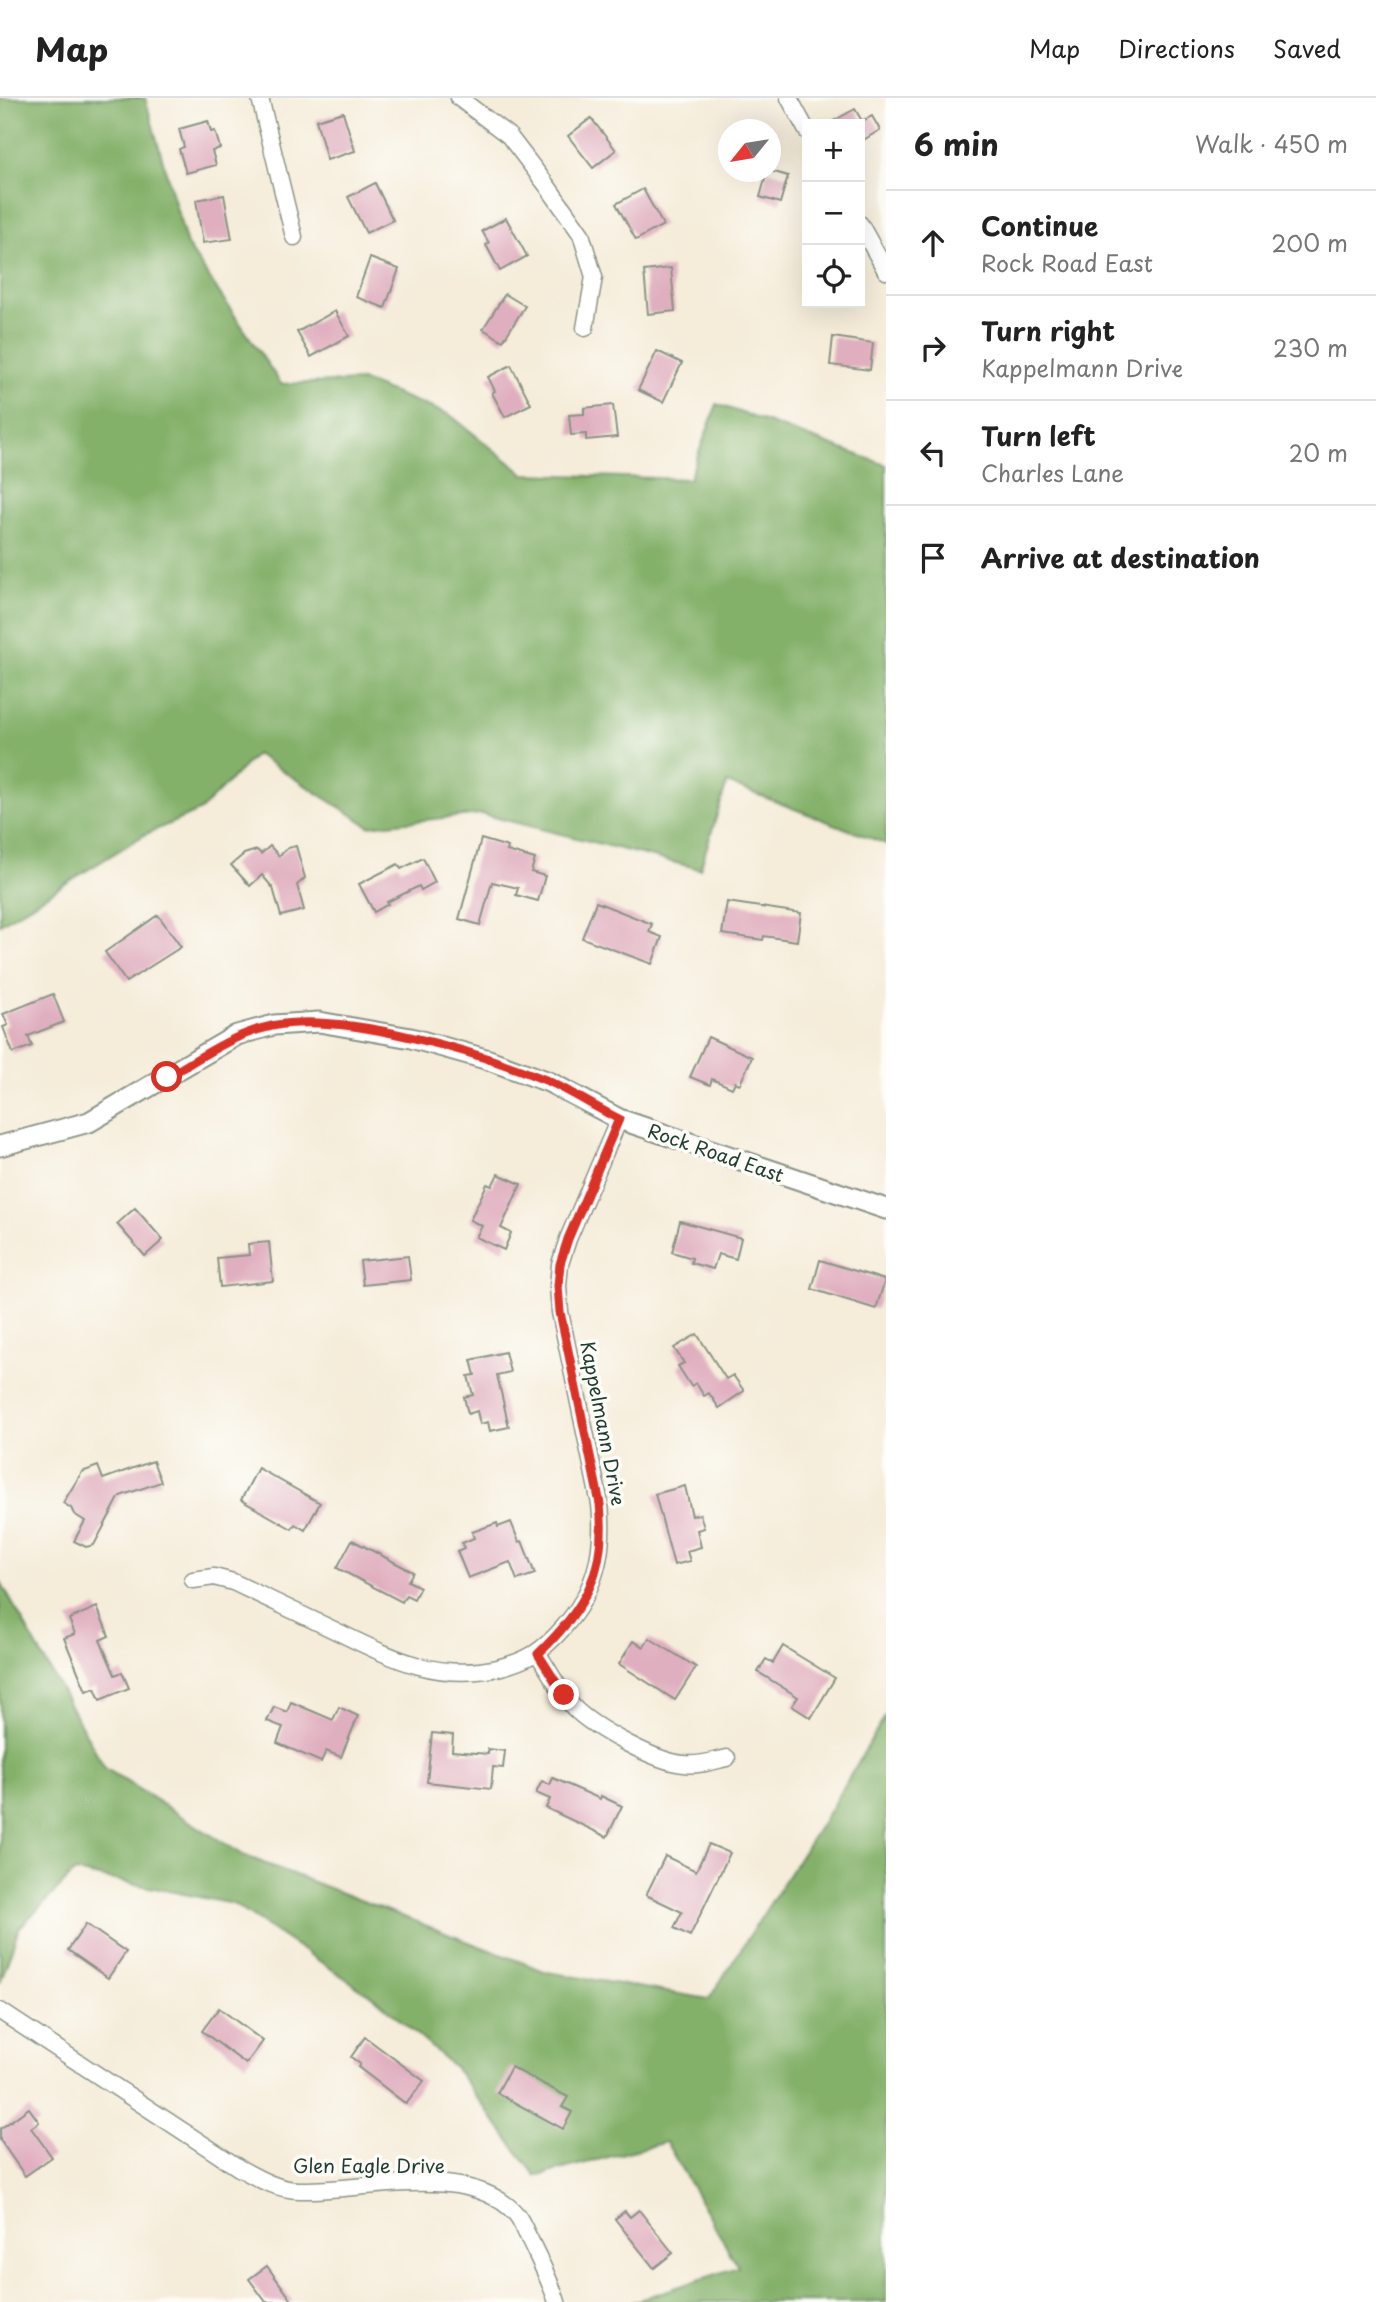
<!DOCTYPE html>
<meta charset="utf-8">
<style>
body{margin:0;font-family:"Playpen Sans",sans-serif;background:#f2f2f2;color:#222}
.controls{position:absolute;right:21px;top:21px;display:grid;overflow:hidden;border-radius:0px;box-shadow:0 7px 28px #0002}
.controls button{width:63px;height:63px;display:grid;place-items:center;padding:0;border:0;border-bottom:2px solid #e0e0e0;background:#fff;color:#222;font:35px sans-serif}
.compass{position:absolute;left:718px;top:21px;width:63px;height:63px;border-radius:50%;background:#fff;box-shadow:0 7px 28px #0002;rotate:240deg}
.stop{position:absolute;width:21px;height:21px;margin:-16px;border:5px solid #d93025;border-radius:50%;background:#fff}
.stop.end{background:#d93025;border-color:#fff;box-shadow:0 2px 7px #0008}
.list{margin:0;padding:0;list-style:none}
h2{display:flex;justify-content:space-between;align-items:center;height:91px;margin:0;padding:0 28px;font-size:30px}
h2 small{font-size:23px;font-weight:400;color:#767676}
.list li{display:grid;grid-template-columns:46px 1fr auto;gap:21px;align-items:center;box-sizing:border-box;height:105px;padding:0 28px;border-top:2px solid #e0e0e0}
.list b{display:block;font-size:26px;white-space:nowrap}
.list p{margin:0;font-size:23px;white-space:nowrap;color:#767676}
.list em{font-size:23px;font-style:normal;color:#767676}
.icon{flex:none;width:38px;height:38px;fill:none;stroke:currentColor;stroke-width:2;stroke-linecap:round;stroke-linejoin:round}
.map{position:relative;flex:none;width:886px;height:2204px;overflow:hidden}
header{display:flex;align-items:center;gap:42px;box-sizing:border-box;height:98px;padding:0 35px;background:#fff;border-bottom:2px solid #e0e0e0}
header strong{font-size:33px}
nav{display:flex;gap:38px;margin-inline-start:auto;font-size:24px}
main{display:flex}
aside{flex:1;background:#fff}
.map>svg:first-child{display:block}
.forest{fill:#84b16a;stroke:#52774f;stroke-width:2}
.building{fill:#e0afbf}
.lines{fill:none;stroke-linecap:round;stroke-linejoin:round}
.minor-casing{stroke:#8a9486;stroke-width:19}
.tertiary-casing{stroke:#8a9486;stroke-width:23}
.minor{stroke:#fff;stroke-width:16}
.tertiary{stroke:#fff;stroke-width:19}
.route{stroke:#d93025;stroke-width:9}
.labels{text-anchor:middle;dominant-baseline:central;stroke-width:7;stroke-linejoin:round;paint-order:stroke}
.street-label{font-size:19px;fill:#1f3d34;stroke:#fdfcf7}
</style>
<header>
<strong>Map</strong>
<nav><a>Map</a><a>Directions</a><a>Saved</a></nav>
</header>
<main>
<div class="map">
<svg width="886" height="2204" viewBox="0 0 886 2204">
<rect width="100%" height="100%" fill="#fdfcf7"/>
<filter id="ink" filterUnits="userSpaceOnUse"><feTurbulence type="fractalNoise" baseFrequency=".0143" numOctaves="2"/><feDisplacementMap in="SourceGraphic" scale="14" xChannelSelector="R" yChannelSelector="G"/><feConvolveMatrix kernelMatrix="1 2 1 2 8 2 1 2 1" color-interpolation-filters="sRGB"/></filter>
<filter id="wash" filterUnits="userSpaceOnUse"><feTurbulence type="fractalNoise" baseFrequency=".00686" numOctaves="4" result="noise"/><feDisplacementMap in="SourceGraphic" scale="28" xChannelSelector="R" yChannelSelector="G"/><feGaussianBlur stdDeviation="1.57" result="paint"/><feColorMatrix in="noise" values="0 0 0 0 0 0 0 0 0 0 0 0 0 0 0 0 0 1.4 0 .05"/><feComposite in="paint" operator="in"/></filter>
<g filter="url(#wash)">
<rect width="100%" height="100%" fill="#f5ecd9"/>
<g class="forest">
<polygon points="0,0 145,0 187,147 281,286 363,283 450,317 524,376 689,381 717,306 886,367 886,746 727,685 700,771 481,716 369,728 256,656 201,712 146,736 0,826"/>
<polygon points="0,1483 105,1670 243,1757 547,1874 709,1901 830,1712 886,1617 886,2204 632,2204 738,2169 666,2044 536,2078 454,1969 375,1900 233,1806 75,1774 19,1830 0,1885"/>
</g>
<g id="blocks">
<g class="building">
<polygon points="855,11 862,23 872,18 880,32 860,44 860,26 828,26"/>
<polygon points="343,14 355,53 327,62 316,22"/>
<polygon points="591,20 616,52 593,70 568,38"/>
<polygon points="208,23 211,34 215,33 220,50 212,53 216,67 186,75 179,51 184,49 179,31"/>
<polygon points="771,73 788,78 780,105 760,99 767,74"/>
<polygon points="375,85 393,122 366,135 348,99"/>
<polygon points="643,91 663,127 636,142 616,106"/>
<polygon points="224,97 232,141 203,145 196,102"/>
<polygon points="506,120 527,158 500,173 486,147 489,145 482,133"/>
<polygon points="370,160 399,171 385,210 356,199"/>
<polygon points="671,170 675,213 648,216 644,173"/>
<polygon points="505,196 525,208 503,243 483,231"/>
<polygon points="335,213 349,238 311,259 297,234"/>
<polygon points="833,239 873,245 870,272 830,267"/>
<polygon points="657,253 682,265 663,304 638,292"/>
<polygon points="511,267 531,306 505,319 492,295 495,293 488,279"/>
<polygon points="613,307 617,339 586,342 586,336 571,337 569,317 584,316 584,310"/>
<polygon points="481,741 508,749 507,753 535,761 531,774 545,778 538,803 516,797 518,790 492,784 480,827 459,821"/>
<polygon points="270,748 279,758 288,750 296,748 305,780 297,787 304,812 281,818 273,790 262,777 250,788 231,767 244,756 257,752 261,756"/>
<polygon points="423,760 435,784 421,792 419,788 387,804 388,806 374,814 359,786 398,766 401,771"/>
<polygon points="596,804 652,826 649,834 662,839 652,866 582,840"/>
<polygon points="727,804 801,815 797,843 764,838 763,842 722,836"/>
<polygon points="158,817 181,849 126,884 105,854"/>
<polygon points="53,896 64,924 28,938 32,948 13,955 3,929 8,927 3,916"/>
<polygon points="708,939 752,959 740,986 735,984 732,990 712,981 710,987 690,979"/>
<polygon points="498,1076 521,1086 501,1130 511,1135 504,1152 476,1139 482,1128 470,1122 487,1086 492,1088"/>
<polygon points="135,1110 163,1142 145,1158 117,1126"/>
<polygon points="680,1123 741,1140 736,1161 718,1156 713,1171 691,1165 692,1160 672,1154"/>
<polygon points="269,1144 273,1183 220,1189 217,1160 249,1157 248,1146"/>
<polygon points="408,1158 411,1182 363,1187 360,1163"/>
<polygon points="820,1162 885,1182 876,1211 812,1191"/>
<polygon points="697,1236 726,1281 733,1277 744,1293 719,1310 709,1295 704,1298 696,1285 691,1288 678,1268 684,1265 674,1250"/>
<polygon points="505,1254 510,1274 497,1277 509,1329 490,1333 488,1324 480,1326 477,1313 468,1316 464,1299 473,1297 468,1278 475,1277 471,1262"/>
<polygon points="153,1363 161,1384 120,1398 94,1447 86,1449 74,1443 85,1423 74,1416 71,1410 63,1405 82,1374 98,1368 103,1381"/>
<polygon points="258,1370 320,1405 305,1432 295,1426 292,1431 241,1402"/>
<polygon points="685,1388 692,1418 700,1416 704,1430 697,1432 701,1449 687,1453 690,1463 674,1467 655,1396"/>
<polygon points="511,1424 519,1444 522,1443 535,1476 517,1482 510,1464 468,1480 457,1453 464,1450 462,1445 474,1440 472,1434 497,1425 498,1429"/>
<polygon points="352,1442 413,1474 408,1483 420,1489 414,1501 406,1497 402,1504 337,1470"/>
<polygon points="97,1509 109,1538 100,1542 115,1577 122,1574 129,1590 100,1602 95,1590 86,1593 64,1540 75,1536 69,1521"/>
<polygon points="649,1540 696,1569 675,1602 619,1566 633,1543 644,1549"/>
<polygon points="783,1548 835,1580 811,1620 792,1608 798,1599 758,1574 766,1561 773,1565"/>
<polygon points="291,1604 333,1622 339,1609 358,1618 341,1659 326,1653 321,1664 277,1645 283,1629 267,1623 274,1609 287,1614"/>
<polygon points="432,1635 453,1637 452,1653 488,1656 488,1651 505,1653 503,1670 493,1669 491,1691 427,1684"/>
<polygon points="553,1680 600,1701 601,1698 622,1708 607,1739 546,1710 550,1701 536,1695 542,1683 550,1687"/>
<polygon points="709,1746 730,1755 690,1838 674,1830 682,1814 646,1797 665,1758 696,1773"/>
<polygon points="86,1826 126,1854 108,1880 68,1852"/>
<polygon points="219,1910 263,1943 246,1966 202,1933"/>
<polygon points="365,1939 424,1983 406,2006 358,1969 360,1966 351,1959"/>
<polygon points="511,1969 568,1999 562,2009 572,2014 563,2031 497,1995"/>
<polygon points="29,2010 39,2024 31,2030 52,2059 25,2078 0,2042 0,2031"/>
<polygon points="639,2112 673,2155 654,2170 615,2121 625,2113 630,2119"/>
<polygon points="267,2168 293,2204 266,2204 249,2181"/>
</g>
</g>
</g>
<g filter="url(#ink)">
<use href="#blocks" fill-opacity="0" stroke="#8a9486" stroke-width="2"/>
<g class="lines">
<g class="minor-casing">
<g id="minor">
<polyline points="260,0 294,139"/>
<polyline points="459,0 509,38 548,89 581,136 594,179 585,230"/>
<polyline points="789,0 807,33"/>
<polyline points="860,126 886,173"/>
<path d="M193,1482L214,1479L233,1484C267,1500 300,1516 334,1532C388,1558 435,1584 497,1570C527,1563 543,1553 563,1530C596,1492 605,1454 600,1406L560,1214L558,1188L560,1166L568,1141L619,1021"/>
<path d="M538,1556C550,1574 560,1594 574,1610C594,1630 656,1664 684,1666C699,1668 713,1663 727,1660"/>
<path d="M0,1913L239,2070C257,2080 278,2092 299,2092C362,2094 469,2063 516,2116C522,2123 525,2133 529,2140C539,2161 550,2182 557,2204"/>
</g>
</g>
<g class="tertiary-casing">
<polyline id="tertiary" points="0,1048 89,1024 237,937 274,927 319,924 411,940 489,962 549,984 619,1021 886,1111"/>
</g>
<use href="#minor" class="minor"/>
<use href="#tertiary" class="tertiary"/>
</g>
</g>
<g class="lines" filter="url(#ink)">
<path class="route" d="M167,979C201,959 233,936 272,928C344,913 481,955 548,983C572,994 595,1009 619,1021L568,1141L560,1166L558,1188L560,1214L600,1406C607,1473 586,1510 538,1556L564,1597"/>
</g>
<g class="labels">
<g class="street-label">
<text transform="translate(716 1054) rotate(19)">Rock Road East</text>
<text transform="translate(604 1325) rotate(79)">Kappelmann Drive</text>
<text x="369" y="2067">Glen Eagle Drive</text>
</g>
</g>
</svg>
<div class="controls">
<button>+</button>
<button>−</button>
<button><svg class="icon" aria-label="locate" viewBox="0 0 24 24"><circle cx="12" cy="12" r="6"/><path d="M12 2v4M12 18v4M2 12h4M18 12h4"/></svg></button>
</div>
<svg class="compass" viewBox="-18 -18 36 36"><path d="M0-13l5 13h-10z" fill="#e53935"/><path d="M0 13l5-13h-10z" fill="#767676"/></svg>
<div class="stop" style="left:167px;top:979px"></div>
<div class="stop end" style="left:564px;top:1597px"></div>
</div>
<aside>
<h2>6 min<small>Walk · 450 m</small></h2>
<ul class="list">
<li><svg class="icon" aria-label="ahead" viewBox="0 0 24 24"><path d="M12 20V5M6 11l6-6 6 6"/></svg><div><b>Continue</b><p>Rock Road East</p></div><em>200 m</em></li>
<li><svg class="icon" aria-label="right" viewBox="0 0 24 24"><path d="M7 20v-9h11M14 6l5 5-5 5"/></svg><div><b>Turn right</b><p>Kappelmann Drive</p></div><em>230 m</em></li>
<li><svg class="icon" aria-label="left" viewBox="0 0 24 24"><path d="M17 20v-9H6M10 6l-5 5 5 5"/></svg><div><b>Turn left</b><p>Charles Lane</p></div><em>20 m</em></li>
<li><svg class="icon" aria-label="arrive" viewBox="0 0 24 24"><path d="M6 21V4h12l-3 4 3 4H6"/></svg><div><b>Arrive at destination</b></div></li>
</ul>
</aside>
</main>
